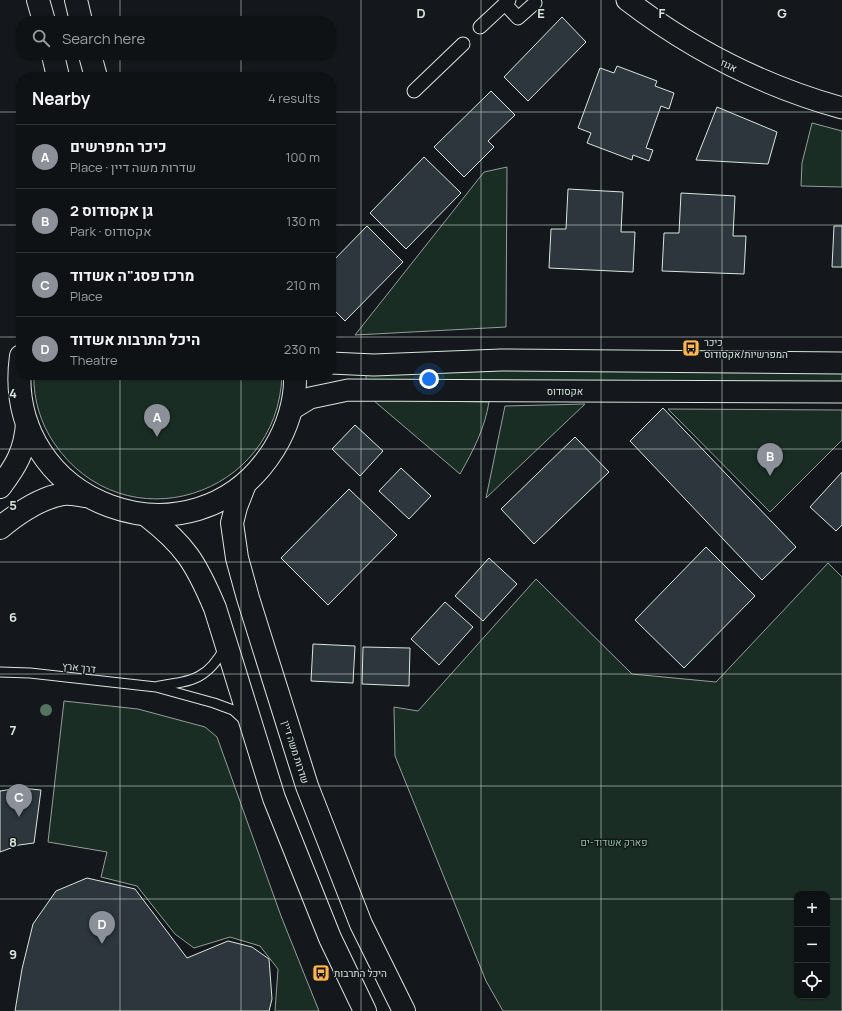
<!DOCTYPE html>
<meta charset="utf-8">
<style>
body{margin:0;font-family:Manrope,Heebo,sans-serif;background:#1d2022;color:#f1f3f6}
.controls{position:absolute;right:12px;bottom:12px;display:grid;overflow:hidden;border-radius:8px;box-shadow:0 1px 3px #0004}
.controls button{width:36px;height:36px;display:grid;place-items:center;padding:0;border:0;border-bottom:1px solid #2f3234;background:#0f1215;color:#f1f3f6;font:20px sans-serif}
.you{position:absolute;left:429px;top:379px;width:14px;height:14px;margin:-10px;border:3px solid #fff;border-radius:50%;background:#1a73e8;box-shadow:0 0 0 6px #1a73e833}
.badge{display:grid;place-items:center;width:26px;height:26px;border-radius:50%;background:#8c9099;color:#fff;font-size:13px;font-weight:700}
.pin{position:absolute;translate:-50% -33px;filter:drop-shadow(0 1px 2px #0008)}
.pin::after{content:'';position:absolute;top:21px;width:14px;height:12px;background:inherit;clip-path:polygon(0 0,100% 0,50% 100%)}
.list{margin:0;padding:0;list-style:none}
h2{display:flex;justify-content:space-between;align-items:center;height:52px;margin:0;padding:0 16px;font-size:17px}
h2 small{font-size:13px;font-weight:400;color:#9b9ea0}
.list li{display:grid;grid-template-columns:26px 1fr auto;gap:12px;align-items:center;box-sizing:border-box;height:64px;padding:0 16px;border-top:1px solid #2f3234}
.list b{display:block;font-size:15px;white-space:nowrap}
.list p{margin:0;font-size:13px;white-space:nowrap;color:#9b9ea0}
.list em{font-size:13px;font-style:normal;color:#9b9ea0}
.icon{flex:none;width:22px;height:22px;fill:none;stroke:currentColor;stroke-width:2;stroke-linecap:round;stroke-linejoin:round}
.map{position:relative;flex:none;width:842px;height:1011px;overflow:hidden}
.search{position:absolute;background:#0f1215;box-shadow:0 1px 3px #0004;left:16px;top:16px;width:320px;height:44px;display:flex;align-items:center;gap:10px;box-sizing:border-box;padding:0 14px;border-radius:16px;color:#9b9ea0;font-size:15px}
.panel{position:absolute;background:#0f1215;box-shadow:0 1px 3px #0004;left:16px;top:72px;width:320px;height:308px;border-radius:16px}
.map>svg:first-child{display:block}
.green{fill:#1a2d24;stroke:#939e99;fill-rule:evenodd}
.building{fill:#2c363c;stroke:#d8e6dc}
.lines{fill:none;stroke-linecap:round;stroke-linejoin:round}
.service-casing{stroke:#d8e6dc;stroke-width:11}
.pedestrian-casing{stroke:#d8e6dc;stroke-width:15}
.tertiary-casing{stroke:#d8e6dc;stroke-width:23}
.secondary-casing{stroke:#d8e6dc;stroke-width:24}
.service{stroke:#14181c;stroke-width:9}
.pedestrian{stroke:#14181c;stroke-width:13}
.tertiary{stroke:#14181c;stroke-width:21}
.secondary{stroke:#14181c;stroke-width:22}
.tree{fill:#55745f}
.grid{fill:none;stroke:#d8e6dc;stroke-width:1;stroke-opacity:0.55}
.labels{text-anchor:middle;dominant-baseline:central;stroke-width:3;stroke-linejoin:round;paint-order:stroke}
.street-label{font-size:10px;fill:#d8e6dc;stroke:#14181c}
.poi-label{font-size:10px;fill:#d8e6dc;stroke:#14181c;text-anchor:start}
.park-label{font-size:10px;fill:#8ac095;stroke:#14181c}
.grid-label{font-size:13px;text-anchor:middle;font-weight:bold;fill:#d8e6dc;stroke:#14181c;stroke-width:3;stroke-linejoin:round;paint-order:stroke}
</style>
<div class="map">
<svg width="842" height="1011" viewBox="0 0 842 1011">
<rect width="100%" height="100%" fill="#14181c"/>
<g class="green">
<polygon points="812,123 842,131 842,187 801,186 802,163"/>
<polygon points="507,167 506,327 355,335 484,172"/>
<polygon points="479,365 842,365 842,386 366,381 366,373"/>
<path d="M34,375H282C278,497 124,546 54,443C41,424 33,399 34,375Z"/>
<path d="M373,400L489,402C485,428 473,451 460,474Z"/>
<polygon points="585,404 486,498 505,406"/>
<polygon points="668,409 842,410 842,440 770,512"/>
<path d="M828,563L842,577V1011H503L486,981L395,756L394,707L418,711L536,579L632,674L716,682ZM797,894H827V996H797Z"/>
<polygon points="64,701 138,709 205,727 217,737 281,916 319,1011 275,1011 278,969 260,946 230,937 194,948 175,934 137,886 101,877 107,852 48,842"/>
</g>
<g class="building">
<polygon points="562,17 586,42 528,101 504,77"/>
<polygon points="617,66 657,81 655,86 674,93 669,109 661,106 646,148 653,150 649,161 633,155 632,160 587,143 591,133 578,128 600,68 614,73"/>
<polygon points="491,91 515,115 488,141 494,147 464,177 434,147"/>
<polygon points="717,107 777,132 768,164 696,160"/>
<polygon points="424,157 461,193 406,249 370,213"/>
<polygon points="568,189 623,192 621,232 635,232 633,272 549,268 551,229 566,229"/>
<polygon points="681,193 735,196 733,236 746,236 744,274 662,271 664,233 679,233"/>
<polygon points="367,226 403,262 345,321 331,307 331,263"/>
<polygon points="834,226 842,226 842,267 832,267"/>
<polygon points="663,408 796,547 762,580 630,441"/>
<polygon points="355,425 383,451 360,476 332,449"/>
<polygon points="575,437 609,472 534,544 501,509"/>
<polygon points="401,468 431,496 409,519 379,491"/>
<polygon points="842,472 842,525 836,531 810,507"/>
<polygon points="349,489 397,535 328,605 281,558"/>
<polygon points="706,547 755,596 684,668 635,620"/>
<polygon points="489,558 517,584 483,621 455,596"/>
<polygon points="445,602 473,627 439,665 411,639"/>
<polygon points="313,644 355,646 353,683 311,681"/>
<polygon points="363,647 410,648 409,686 362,684"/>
<polygon points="20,788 41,790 34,843 19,845 0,852 0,791"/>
<polygon points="87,878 135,889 187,958 228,941 252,947 269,959 272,999 269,1011 15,1011 22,969 33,924 56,891"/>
</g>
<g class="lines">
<g class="service-casing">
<g id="service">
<polyline points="0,672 30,673 156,687 214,703 233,710 245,721"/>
<path d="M159,686C193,681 208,679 225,647"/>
</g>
</g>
<g class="pedestrian-casing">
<g id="pedestrian">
<polyline points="505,4 518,18 535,3"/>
<polyline points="480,27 509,0"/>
<polyline points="414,91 463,44"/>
</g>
</g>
<g class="tertiary-casing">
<g id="tertiary">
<path d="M627,0C692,50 763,86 842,108"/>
<polyline points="331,363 374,365 501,360 842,363"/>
<polyline points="292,409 310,398 348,390 842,392"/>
</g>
</g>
<g class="secondary-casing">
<g id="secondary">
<polyline points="38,0 44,21"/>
<polyline points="76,0 81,21"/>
<polyline points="53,55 58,77"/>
<polyline points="90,55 96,77"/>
<path d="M21,356C0,505 195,576 274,449C287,428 296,401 295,375"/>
<polyline points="245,484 236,507 232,523 237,558 248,598 307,786 361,924 404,1011"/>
<path d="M0,487C16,466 25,451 27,424"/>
<path d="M146,515C185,545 196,563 215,608L274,798L330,938L365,1011"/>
<path d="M0,528C18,513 40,498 63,494C70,493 78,495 85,496"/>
</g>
</g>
<use href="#service" class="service"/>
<use href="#pedestrian" class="pedestrian"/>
<use href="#tertiary" class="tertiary"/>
<use href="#secondary" class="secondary"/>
</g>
<circle class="tree" cx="46" cy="710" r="6"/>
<path class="grid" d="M120,0V21M241,0V21M361,0V1011M481,0V1011M601,0V1011M722,0V1011M120,55V77M241,55V77M0,112H21M331,112H842M0,225H21M331,225H842M0,337H21M331,337H842M120,375V1011M241,375V1011M0,449H842M0,562H842M0,674H842M0,786H842M0,899H797M827,899H842"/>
<defs>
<g id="bus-square" transform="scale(0.9)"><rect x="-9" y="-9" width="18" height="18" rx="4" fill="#ffb74d" stroke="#14181c"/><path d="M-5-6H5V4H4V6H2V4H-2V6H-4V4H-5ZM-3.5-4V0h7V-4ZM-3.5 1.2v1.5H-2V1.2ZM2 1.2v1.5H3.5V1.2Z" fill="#111"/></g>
</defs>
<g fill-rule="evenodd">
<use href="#bus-square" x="691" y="348"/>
<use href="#bus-square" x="321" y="973"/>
</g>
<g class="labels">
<g class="street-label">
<text transform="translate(729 65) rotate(26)">אגוז</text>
<text x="565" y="391">אקסודוס</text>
<text transform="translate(79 667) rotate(6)">דרך ארץ</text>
<text transform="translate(296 752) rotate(72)">שדרות משה דיין</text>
</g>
<g class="poi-label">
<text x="704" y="342">כיכר<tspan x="704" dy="12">המפרשיות/אקסודוס</tspan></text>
<text x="334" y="973">היכל התרבות</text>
</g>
<g class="park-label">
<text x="614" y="842">פארק אשדוד-ים</text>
</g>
</g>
<g class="grid-label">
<text x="421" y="18">D</text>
<text x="541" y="18">E</text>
<text x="662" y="18">F</text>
<text x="782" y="18">G</text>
<text x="13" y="398">4</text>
<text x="13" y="510">5</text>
<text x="13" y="622">6</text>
<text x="13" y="735">7</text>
<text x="13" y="847">8</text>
<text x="13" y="959">9</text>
</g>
</svg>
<div class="controls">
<button>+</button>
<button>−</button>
<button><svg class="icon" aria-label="locate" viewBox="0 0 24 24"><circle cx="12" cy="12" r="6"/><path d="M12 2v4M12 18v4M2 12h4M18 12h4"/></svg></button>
</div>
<div class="you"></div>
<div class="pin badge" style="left:157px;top:437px">A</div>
<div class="pin badge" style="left:770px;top:476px">B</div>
<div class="pin badge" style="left:19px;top:817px">C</div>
<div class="pin badge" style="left:102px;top:944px">D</div>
<div class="search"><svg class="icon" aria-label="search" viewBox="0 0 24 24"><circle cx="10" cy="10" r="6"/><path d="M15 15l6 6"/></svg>Search here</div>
<section class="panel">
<h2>Nearby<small>4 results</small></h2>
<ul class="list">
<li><span class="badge">A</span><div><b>כיכר המפרשים</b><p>Place · שדרות משה דיין</p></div><em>100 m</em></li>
<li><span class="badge">B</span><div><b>גן אקסודוס 2</b><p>Park · אקסודוס</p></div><em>130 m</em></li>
<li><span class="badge">C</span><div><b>מרכז פסג&quot;ה אשדוד</b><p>Place</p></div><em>210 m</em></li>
<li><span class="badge">D</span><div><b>היכל התרבות אשדוד</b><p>Theatre</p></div><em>230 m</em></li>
</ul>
</section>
</div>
